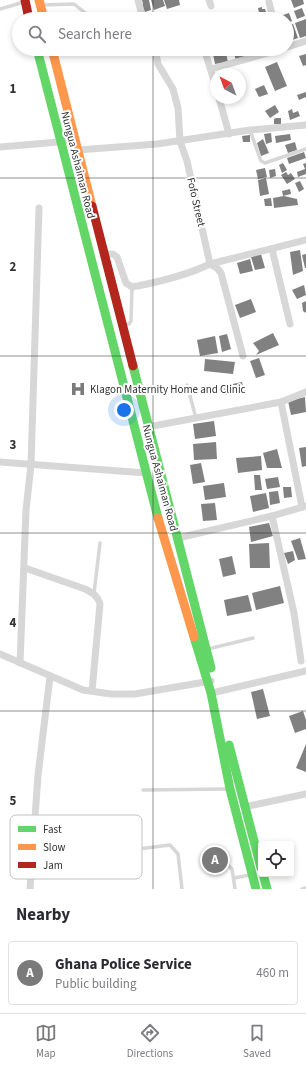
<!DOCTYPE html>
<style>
body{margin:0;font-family:"Source Sans 3",sans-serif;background:#f2f2f3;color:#2b2b33}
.controls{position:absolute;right:12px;bottom:12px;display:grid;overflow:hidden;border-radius:4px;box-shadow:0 2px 6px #0003}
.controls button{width:36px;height:36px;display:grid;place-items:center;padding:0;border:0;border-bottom:1px solid #e1e1e2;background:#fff;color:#2b2b33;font:20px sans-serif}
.compass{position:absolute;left:210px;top:68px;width:36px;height:36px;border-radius:50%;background:#fff;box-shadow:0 2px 6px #0003;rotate:319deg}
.you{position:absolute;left:124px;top:410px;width:14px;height:14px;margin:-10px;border:3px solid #fff;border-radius:50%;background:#1a73e8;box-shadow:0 0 0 6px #1a73e833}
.badge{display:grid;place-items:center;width:26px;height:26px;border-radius:50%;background:#7a7a7a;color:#fff;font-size:13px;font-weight:700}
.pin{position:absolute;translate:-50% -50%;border:2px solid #fff;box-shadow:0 1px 4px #0006}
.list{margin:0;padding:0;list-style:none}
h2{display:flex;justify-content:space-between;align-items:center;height:52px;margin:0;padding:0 16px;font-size:17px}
h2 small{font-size:13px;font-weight:400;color:#7c7c81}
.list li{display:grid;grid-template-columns:26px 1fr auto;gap:12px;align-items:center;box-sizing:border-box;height:64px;margin:0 8px 8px;padding:0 8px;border:1px solid #e1e1e2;border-radius:4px}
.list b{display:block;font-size:15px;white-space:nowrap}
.list p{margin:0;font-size:13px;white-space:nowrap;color:#7c7c81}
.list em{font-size:13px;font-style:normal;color:#7c7c81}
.icon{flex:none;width:22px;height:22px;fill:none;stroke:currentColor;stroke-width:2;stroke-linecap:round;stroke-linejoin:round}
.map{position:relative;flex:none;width:306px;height:889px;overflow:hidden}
.search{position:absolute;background:#fff;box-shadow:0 2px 6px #0003;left:12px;right:12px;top:12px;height:44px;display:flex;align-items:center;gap:10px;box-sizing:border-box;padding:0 14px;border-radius:22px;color:#7c7c81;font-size:15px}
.sheet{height:124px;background:#fff}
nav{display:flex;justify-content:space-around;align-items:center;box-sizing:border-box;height:56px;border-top:1px solid #e1e1e2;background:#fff;font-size:11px;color:#7c7c81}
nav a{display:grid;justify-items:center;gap:2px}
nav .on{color:#7a7a7a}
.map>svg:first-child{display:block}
.building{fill:#818181}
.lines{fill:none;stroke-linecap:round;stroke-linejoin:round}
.lane{stroke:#d7d7d7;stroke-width:3.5}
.street{stroke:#d7d7d7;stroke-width:7}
.fast{stroke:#63d668;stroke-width:9}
.slow{stroke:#ff974d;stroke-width:9}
.jam{stroke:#b3261e;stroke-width:9}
.grid{fill:none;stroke:#333;stroke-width:1;stroke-opacity:0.55}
.labels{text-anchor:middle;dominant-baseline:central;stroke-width:4;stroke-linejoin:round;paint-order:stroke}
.street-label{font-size:11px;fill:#333;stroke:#fff}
.poi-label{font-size:11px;fill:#333;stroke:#fff;text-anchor:start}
.key{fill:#fff;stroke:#c2c2c2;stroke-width:1}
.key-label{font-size:11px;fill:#333}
.grid-label{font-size:13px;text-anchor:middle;font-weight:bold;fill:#333;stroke:#fff;stroke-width:4;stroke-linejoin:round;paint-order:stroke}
</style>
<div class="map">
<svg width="306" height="889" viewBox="0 0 306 889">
<rect width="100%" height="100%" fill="#fff"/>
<g class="building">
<polygon points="142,0 149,0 151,10 145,12 144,10 142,10 140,5 143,4"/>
<polygon points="151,0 163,0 165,6 154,10"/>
<polygon points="164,0 179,0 180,5 167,9"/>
<polygon points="291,0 303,0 304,4 294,8"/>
<polygon points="262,7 262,9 265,9 267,15 260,17 258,8"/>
<polygon points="302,8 305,16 297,19 294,11"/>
<polygon points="289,13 292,21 287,23 287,19 281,19 280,16"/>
<polygon points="232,14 234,19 227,19 226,16"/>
<polygon points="242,14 243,19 236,19 235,15"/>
<polygon points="306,19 306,36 300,38 295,23"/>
<polygon points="293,24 298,38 289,41 287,26"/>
<polygon points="212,49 225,49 228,62 215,64"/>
<polygon points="233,49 244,49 247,57 236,61"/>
<polygon points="306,54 306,65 303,66 299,56"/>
<polygon points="277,62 287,86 275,91 265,67"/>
<polygon points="264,85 268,94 259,97 255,89"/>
<polygon points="306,92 306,97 299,100 297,95"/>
<polygon points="275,105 279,112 270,118 265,111"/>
<polygon points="292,109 293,113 298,111 300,116 290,120 288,111"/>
<polygon points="276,118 281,118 281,124 274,124 274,119"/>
<polygon points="271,133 272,142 266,144 264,134"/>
<polygon points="290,134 291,140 276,143 275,136"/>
<polygon points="250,135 250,142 243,142 242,136"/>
<polygon points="263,139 269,153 261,156 257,143"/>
<polygon points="295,142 297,150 288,153 285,145"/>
<polygon points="304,152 306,158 289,164 287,158"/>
<polygon points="283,163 287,170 282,173 279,165"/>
<polygon points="306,163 306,174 298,177 297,172 305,169 303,164"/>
<polygon points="265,168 267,177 258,179 256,170"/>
<polygon points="275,169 276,176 270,178 269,170"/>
<polygon points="286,172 288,175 291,173 295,179 287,184 281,175"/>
<polygon points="266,178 269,194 260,196 258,180"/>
<polygon points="300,181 304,189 299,192 295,183"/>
<polygon points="290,189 291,194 283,196 282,191"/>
<polygon points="284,196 297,199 298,205 274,208 273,198"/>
<polygon points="271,198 272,206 265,206 264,199"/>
<polygon points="300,250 303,271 293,275 290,252"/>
<polygon points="261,254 265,268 255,270 251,257"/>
<polygon points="306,254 306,268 305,268 302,255"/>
<polygon points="250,259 253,271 240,274 237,263"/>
<polygon points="304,285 306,295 297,299 292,290"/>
<polygon points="251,299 256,312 240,318 235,305"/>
<polygon points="306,301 306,313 303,311 302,303"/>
<polygon points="273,333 279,345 256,355 259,351 253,343"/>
<polygon points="227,334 231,349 222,352 219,336"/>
<polygon points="215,336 218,353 200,356 197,340"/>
<polygon points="259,358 265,375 256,378 250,361"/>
<polygon points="205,359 235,362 233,374 204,371"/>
<polygon points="242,382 244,391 225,395 223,386"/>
<polygon points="305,397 306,412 291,415 288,401"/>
<polygon points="214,421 216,436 195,439 193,424"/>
<polygon points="216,442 217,459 194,460 193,444"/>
<polygon points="306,447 306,466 302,467 299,448"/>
<polygon points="277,449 282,468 267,468 263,453"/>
<polygon points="261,456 262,470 238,473 236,458"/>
<polygon points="201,463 205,482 193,484 190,465"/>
<polygon points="254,475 260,475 262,490 255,490"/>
<polygon points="278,477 280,487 267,489 265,479"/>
<polygon points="224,483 226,497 205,500 203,486"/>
<polygon points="283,487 291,487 292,497 284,498"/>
<polygon points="278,491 280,503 270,505 269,492"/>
<polygon points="266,493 269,508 253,512 250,496"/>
<polygon points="215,503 217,520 203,521 201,504"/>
<polygon points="269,523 273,536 251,542 249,527"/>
<polygon points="300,538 306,559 298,560 291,541"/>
<polygon points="269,543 270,568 250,568 249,544"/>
<polygon points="293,551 295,560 288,564 284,553"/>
<polygon points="232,556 236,574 223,577 219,559"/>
<polygon points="280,586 284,603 256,610 252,593"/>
<polygon points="248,595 252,611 227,616 224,600"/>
<polygon points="263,689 270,716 257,719 251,692"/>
<polygon points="303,711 306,720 306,729 295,733 289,716"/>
<polygon points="306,744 306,772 296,768"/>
</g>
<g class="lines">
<g class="lane">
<polyline points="42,5 74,4 89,16"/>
<polyline points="0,9 24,2"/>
<polyline points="250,130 261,161 265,163 306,149"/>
<polyline points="125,325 129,324 131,321 132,287"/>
<polyline points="187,385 196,418"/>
<polyline points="94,593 100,543"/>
<polyline points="208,649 253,638"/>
<polyline points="143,790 228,789"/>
<polyline points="75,857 170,845 178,854 182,889"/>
<polyline points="218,866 229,866 232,869 235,889"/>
<polyline points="234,878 250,875"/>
<polyline points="302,889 306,888"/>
</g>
<g class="street">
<polyline points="138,0 143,19"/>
<polyline points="209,0 211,6"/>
<polyline points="269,2 273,19"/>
<polyline points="287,47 306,41"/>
<polyline points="155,49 158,64 173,89 178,108 180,141 187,161 210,264 217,268 221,273 243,356"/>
<polyline points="206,55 216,87"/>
<polyline points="211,69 282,49"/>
<polyline points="219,98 229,134"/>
<polyline points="0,147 59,142 75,138"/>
<polyline points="78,150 157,144 250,130 306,125"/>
<polyline points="272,249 290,324"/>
<path d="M104,254H113L117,257L126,283L132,287C159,282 185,276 210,264L306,240"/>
<polyline points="281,402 302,507"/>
<polyline points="148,425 153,426 281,402 306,392"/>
<polyline points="0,462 146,473"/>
<polyline points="272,516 294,613 301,661"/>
<polyline points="178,538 272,516 306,506"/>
<path d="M25,568L85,589C93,593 97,595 100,604L92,691"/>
<polyline points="0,654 83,690 111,694 135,694 211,681"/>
<polyline points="20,663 26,510 31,465 39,208"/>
<polyline points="216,692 306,671"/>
<polyline points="244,807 306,794"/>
<polyline points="30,889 38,775 50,677"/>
</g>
<g class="fast">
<polyline points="37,49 158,518"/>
<polyline points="133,366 211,668"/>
<polyline points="194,637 211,693 230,789 256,889"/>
<polyline points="229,745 261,868"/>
<polyline points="263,874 267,889"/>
</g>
<g class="slow">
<polyline points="39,0 44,19"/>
<polyline points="52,49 92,206"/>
<polyline points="158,518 194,637"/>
</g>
<g class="jam">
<polyline points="25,0 29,19"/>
<polyline points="92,206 133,366"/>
</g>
</g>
<path class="grid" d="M153,0V19M153,49V889M0,178H306M0,356H306M0,533H306M0,711H306"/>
<defs>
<g id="hospital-bare" transform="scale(1.2)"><path d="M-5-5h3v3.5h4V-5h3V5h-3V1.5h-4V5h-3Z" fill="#7a7a7a" stroke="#fff" stroke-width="2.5" paint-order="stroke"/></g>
</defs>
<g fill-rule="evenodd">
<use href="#hospital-bare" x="78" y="389"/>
</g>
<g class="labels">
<g class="street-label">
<text transform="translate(78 165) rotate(76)">Nungua Ashaiman Road</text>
<text transform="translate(196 202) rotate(77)">Fofo Street</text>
<text transform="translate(160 478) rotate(75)">Nungua Ashaiman Road</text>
</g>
<g class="poi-label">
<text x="90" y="389">Klagon Maternity Home and Clinic</text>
</g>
</g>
<rect x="10" y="815" width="132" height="64" rx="6" class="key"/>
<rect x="18" y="826" width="18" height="6" fill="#63d668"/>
<rect x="18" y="844" width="18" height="6" fill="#ff974d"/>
<rect x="18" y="862" width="18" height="6" fill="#b3261e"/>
<g class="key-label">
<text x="43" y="833">Fast</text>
<text x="43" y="851">Slow</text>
<text x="43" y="869">Jam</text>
</g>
<g class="grid-label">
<text x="13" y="93">1</text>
<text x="13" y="271">2</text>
<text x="13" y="449">3</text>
<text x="13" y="627">4</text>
<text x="13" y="805">5</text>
</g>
</svg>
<div class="controls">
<button><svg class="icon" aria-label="locate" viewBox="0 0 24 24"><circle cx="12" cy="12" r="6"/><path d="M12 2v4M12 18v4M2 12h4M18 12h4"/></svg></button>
</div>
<svg class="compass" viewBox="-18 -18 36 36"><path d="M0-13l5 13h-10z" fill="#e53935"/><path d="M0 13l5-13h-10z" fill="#7c7c81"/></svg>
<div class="you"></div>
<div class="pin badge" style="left:215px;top:860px">A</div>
<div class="search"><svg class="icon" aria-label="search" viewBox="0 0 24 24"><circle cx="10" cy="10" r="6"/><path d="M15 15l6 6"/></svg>Search here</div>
</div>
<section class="sheet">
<h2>Nearby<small></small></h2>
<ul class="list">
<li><span class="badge">A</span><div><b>Ghana Police Service</b><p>Public building</p></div><em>460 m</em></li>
</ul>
</section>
<nav>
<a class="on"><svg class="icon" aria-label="map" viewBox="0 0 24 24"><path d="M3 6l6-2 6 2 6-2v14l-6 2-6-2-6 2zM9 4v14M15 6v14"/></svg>Map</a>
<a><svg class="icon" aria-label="directions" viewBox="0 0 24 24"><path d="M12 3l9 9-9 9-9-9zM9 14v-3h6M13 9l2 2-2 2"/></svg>Directions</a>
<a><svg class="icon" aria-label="saved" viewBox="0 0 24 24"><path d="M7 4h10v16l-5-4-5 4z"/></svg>Saved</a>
</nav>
